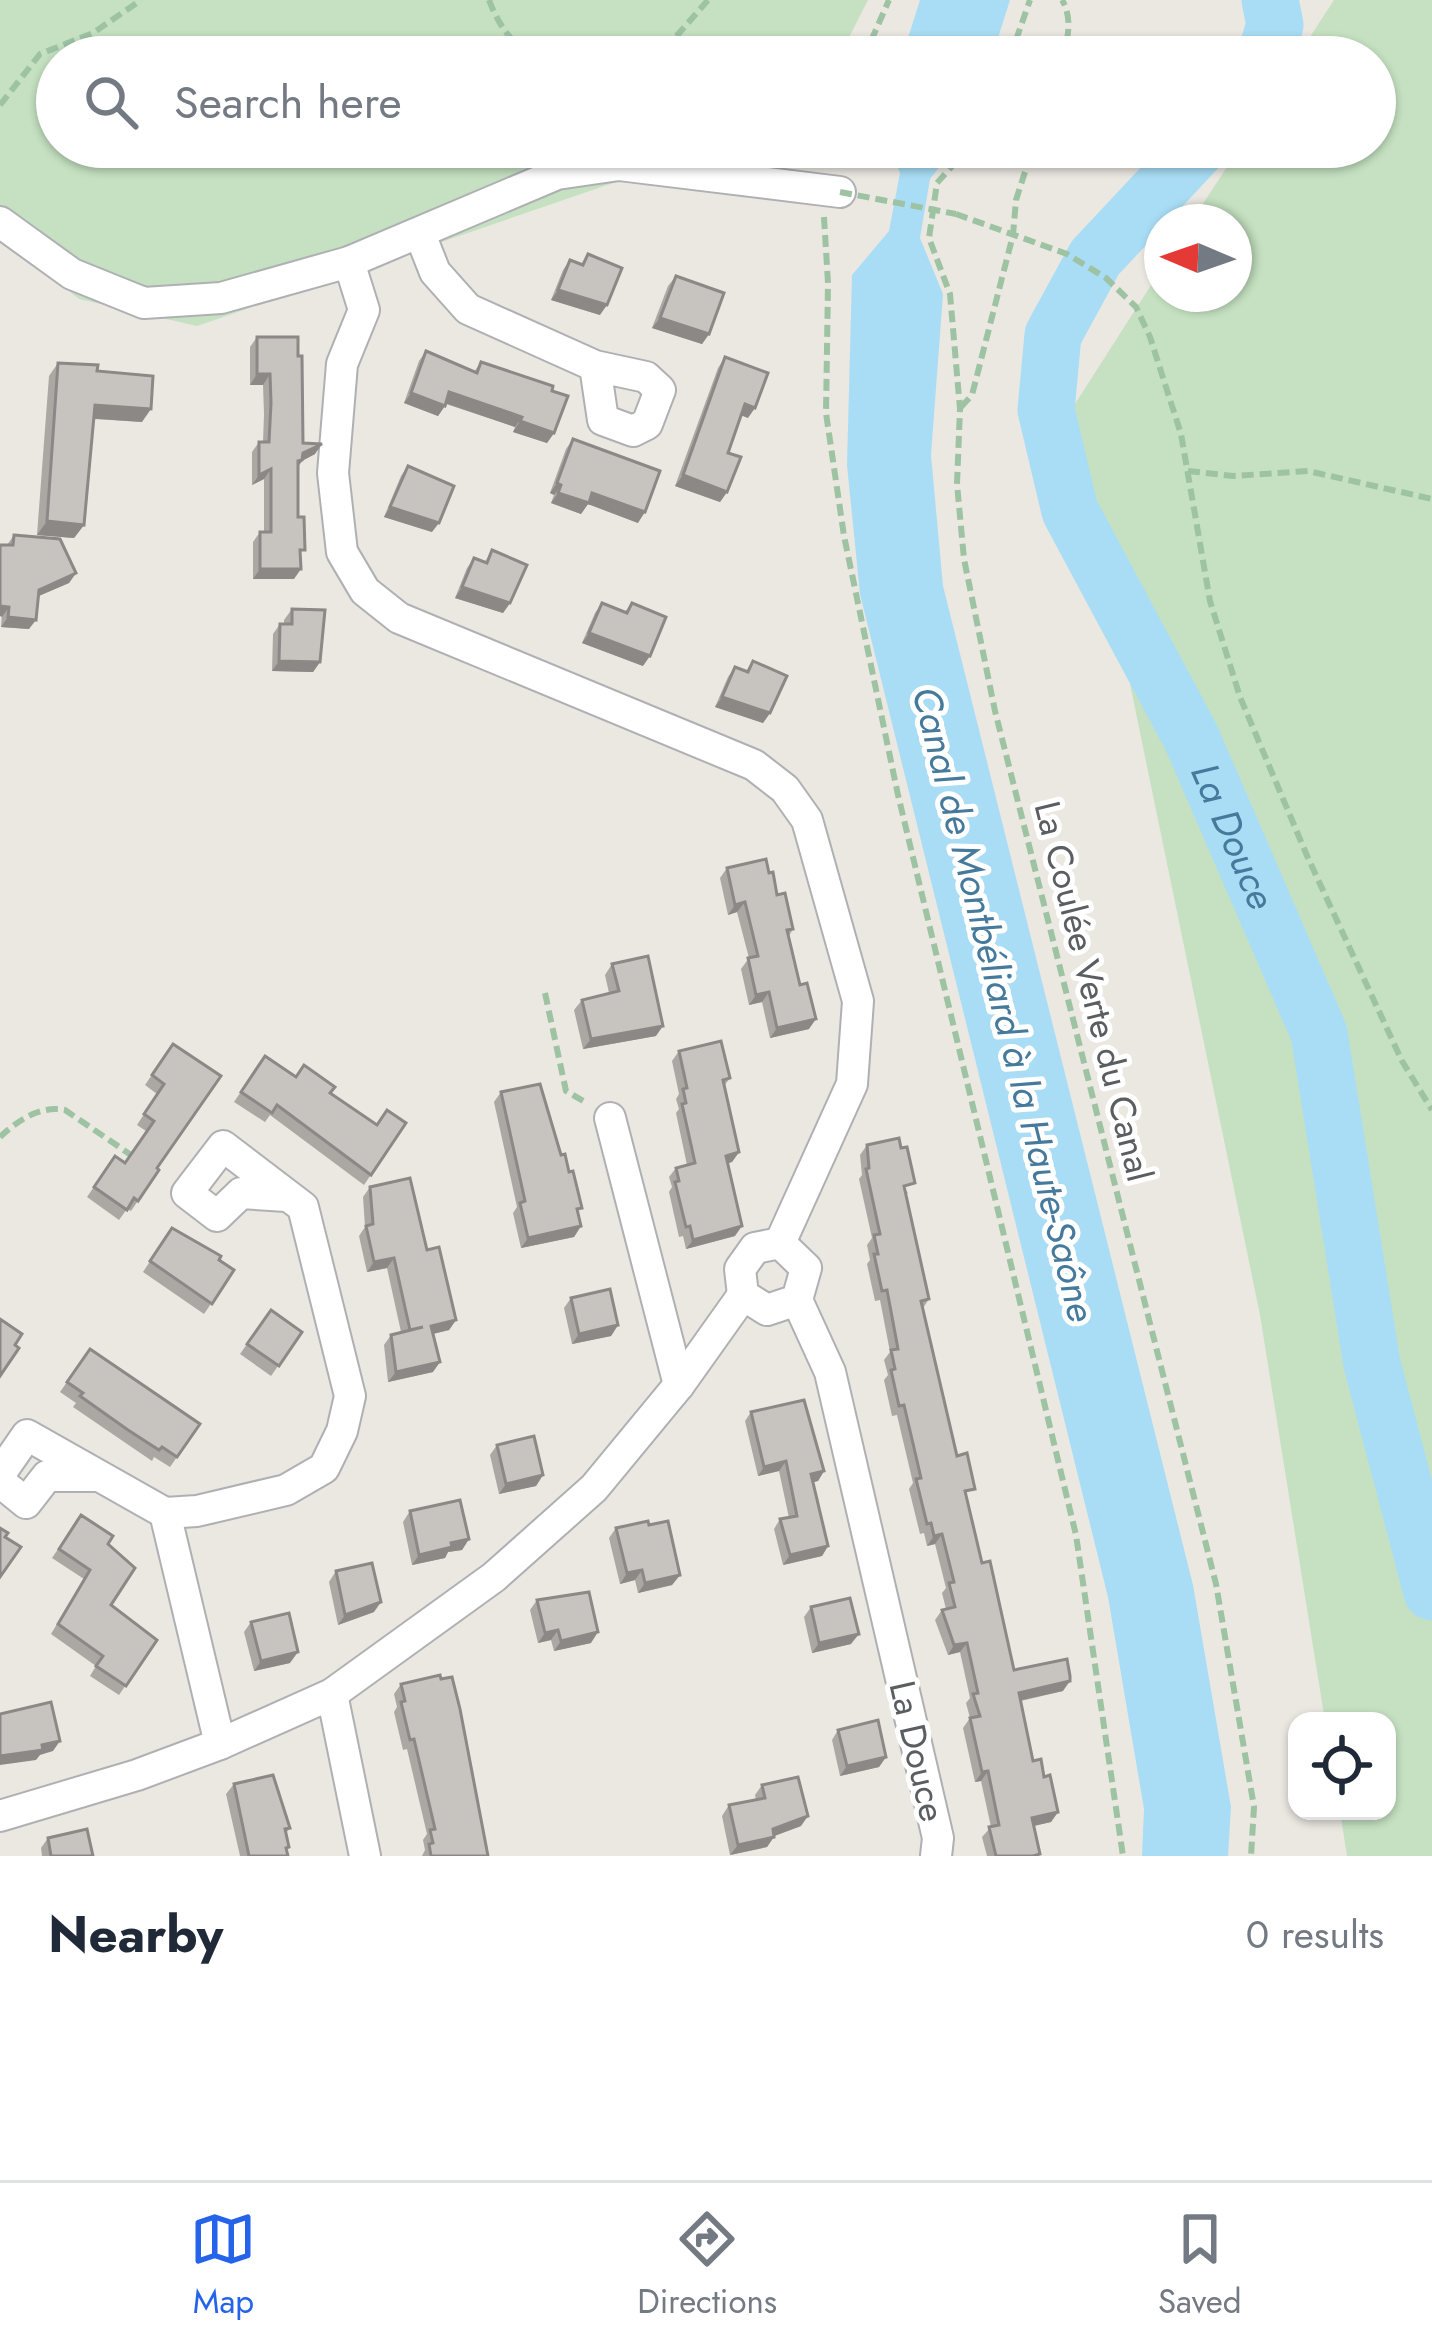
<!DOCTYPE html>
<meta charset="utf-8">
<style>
body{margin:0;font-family:Jost,sans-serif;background:#f2f2f3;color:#1f2937}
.controls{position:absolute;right:36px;bottom:36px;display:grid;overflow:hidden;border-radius:24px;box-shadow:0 3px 9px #0004}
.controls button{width:108px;height:108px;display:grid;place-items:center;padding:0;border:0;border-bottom:3px solid #e0e1e3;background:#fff;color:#1f2937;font:60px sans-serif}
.compass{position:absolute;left:1144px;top:204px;width:108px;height:108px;border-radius:50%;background:#fff;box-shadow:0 3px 9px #0004;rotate:272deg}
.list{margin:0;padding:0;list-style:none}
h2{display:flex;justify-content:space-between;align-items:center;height:156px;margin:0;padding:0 48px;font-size:51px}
h2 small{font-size:39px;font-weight:400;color:#747a83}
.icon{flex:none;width:66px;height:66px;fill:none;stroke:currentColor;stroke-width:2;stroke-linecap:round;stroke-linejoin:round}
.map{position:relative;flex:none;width:1432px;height:1856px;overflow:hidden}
.search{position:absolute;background:#fff;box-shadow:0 3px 9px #0004;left:36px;right:36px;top:36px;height:132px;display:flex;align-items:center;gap:30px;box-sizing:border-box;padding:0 42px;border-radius:66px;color:#747a83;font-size:45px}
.sheet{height:324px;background:#fff}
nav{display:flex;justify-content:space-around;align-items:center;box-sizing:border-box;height:168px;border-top:3px solid #e0e1e3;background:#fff;font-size:33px;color:#747a83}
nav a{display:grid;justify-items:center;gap:6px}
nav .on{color:#2563eb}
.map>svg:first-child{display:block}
.green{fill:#c5e1c1}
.water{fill:#a9ddf5}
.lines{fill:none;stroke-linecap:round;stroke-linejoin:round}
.river{stroke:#a9ddf5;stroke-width:57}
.street-casing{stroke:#aeb0b3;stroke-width:34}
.path{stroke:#9dc3a3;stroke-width:6;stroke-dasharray:12 6;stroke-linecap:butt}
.street{stroke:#fff;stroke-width:30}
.path-bridge{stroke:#9dc3a3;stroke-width:6;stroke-dasharray:12 6;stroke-linecap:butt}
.wall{fill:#aba8a4}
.shaded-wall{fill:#8b8886}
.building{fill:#c7c3bf;stroke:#8b8886;stroke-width:3}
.labels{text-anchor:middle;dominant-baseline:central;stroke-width:10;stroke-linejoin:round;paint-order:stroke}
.street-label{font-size:36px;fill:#5a5e61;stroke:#fff}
.water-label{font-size:39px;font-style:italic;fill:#467a9c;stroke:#fff}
</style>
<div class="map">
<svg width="1432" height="1856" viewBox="0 0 1432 1856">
<rect width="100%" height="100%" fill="#ebe8e2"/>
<g class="green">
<polygon points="0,0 868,0 839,57 57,57 57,147 681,147 616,182 197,326 79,299 0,237"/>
<polygon points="1334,0 1432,0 1432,1856 1347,1856 1340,1811 1387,1811 1387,1721 1325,1721 1260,1315 1073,407 1162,268 1162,294 1234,294 1234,222 1191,222 1240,147 1375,147 1375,57 1297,57"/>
</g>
<g class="water">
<polygon points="920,0 1010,0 992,57 902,57"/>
<polygon points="889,147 955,147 930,179 920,238 943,294 931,455 943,586 1193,1585 1231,1807 1228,1856 1142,1856 1144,1809 1108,1597 860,594 847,465 852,275 889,231 900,173"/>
</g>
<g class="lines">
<g class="river">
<polyline points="1265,57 1275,25 1270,0"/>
<path id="s1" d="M1199,147L1095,258L1053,335L1046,410L1070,511L1191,737L1319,1033L1372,1364L1432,1592"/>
</g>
<g class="street-casing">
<g id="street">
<polyline points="0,222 72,274 144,303 221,298 349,262 557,174 619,165 840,192"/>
<polyline points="420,234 435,272 468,309 595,366 603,420 633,431 647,424 660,390 646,377 595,366"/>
<polyline points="349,262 364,310 342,364 333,473 342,552 365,591 399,618 754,765 785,789 807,820 858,1001 852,1084 780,1243"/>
<polyline points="610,1118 679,1385"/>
<polygon points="780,1243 806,1268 797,1300 767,1310 743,1295 740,1269 755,1248"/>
<polyline points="797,1300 830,1372 938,1838 936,1856"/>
<polyline points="0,1474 27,1435 165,1513 220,1744"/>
<polyline points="0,1482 26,1503 47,1476 95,1476"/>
<polyline points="165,1513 197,1511 286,1490 324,1468 342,1431 350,1396 303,1207 223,1146 187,1193 217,1216 241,1193 286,1196"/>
<polyline points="332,1694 365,1856"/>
<polyline points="0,1816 137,1775 220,1744 332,1694 494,1577 594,1488 679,1385 743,1295"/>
</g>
</g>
<g class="path">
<path d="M489,0C497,21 511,47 535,53C546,55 555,53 565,57"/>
<polyline points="647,57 674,39 708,0"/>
<polyline points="864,57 889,0"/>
<polyline points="1010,57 1030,0"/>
<path d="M1059,57C1070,42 1072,16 1062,0"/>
<polyline points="0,105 40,54 93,33 141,0"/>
<polyline points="969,147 937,183 929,238 950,294 960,409 957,484 964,559 995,711 1216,1584 1254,1807 1251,1856"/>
<polyline points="844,165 847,147"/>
<polyline points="956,214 1067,254 1106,278 1136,307 1150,337 1181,434 1210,601 1240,697 1308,858 1402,1061 1432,1110"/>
<polyline points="824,217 828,283 826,413 844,536 898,795 1076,1535 1123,1856"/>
<polyline points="961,407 972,395 1013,235 1016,200 1033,147"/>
<polyline points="1188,471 1233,476 1308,471 1432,499"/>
<polyline points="545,993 566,1091 585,1102"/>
<path d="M0,1137C17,1121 40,1105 65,1110L134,1157"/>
</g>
<use href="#street" class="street"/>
<polyline class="path-bridge" points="840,192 956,214"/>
</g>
<g class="wall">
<polygon points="588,254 600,315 551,300 563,270 570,260 581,264"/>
<polygon points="676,276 709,334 702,344 652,328 668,286"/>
<polygon points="257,337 298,356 303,443 315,454 303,460 298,466 298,517 301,556 294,579 253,579 253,542 260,532 264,532 264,479 252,485 252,452 259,442 263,442 264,414 263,385 250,385 250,347"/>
<polygon points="426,351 474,372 481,362 554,433 547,443 513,432 515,427 446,404 438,416 404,403 419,361"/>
<polygon points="725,357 748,418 741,415 728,453 727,492 720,502 675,486 718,368"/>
<polygon points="58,363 97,371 142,422 94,419 84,525 74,538 37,535 49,376"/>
<polygon points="573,439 638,523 588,504 581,514 551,503 554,495 550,493 566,449"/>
<polygon points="408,466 432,532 384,517 401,476"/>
<polygon points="14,535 76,573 69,583 38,596 29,629 1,627 7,545"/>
<polygon points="492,550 510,603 503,613 455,598 467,568 474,558 485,562"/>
<polygon points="602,603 625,612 632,603 643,666 582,643 595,613"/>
<polygon points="292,609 320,662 313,672 272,671 273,634 280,624 284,624 284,620"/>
<polygon points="753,661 770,713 763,723 715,707 728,677 735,667 746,671"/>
<polygon points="727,868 769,873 793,929 789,936 809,1029 770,1038 762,1002 749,1005 741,969 749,958 737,912 728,915 720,878"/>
<polygon points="612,964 656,1036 583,1049 574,1010 582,1000 609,993 605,975"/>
<polygon points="173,1044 157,1168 159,1170 131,1211 127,1209 119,1220 87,1197 115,1156 125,1163 146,1131 137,1125 157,1094 145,1085"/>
<polygon points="679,1051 730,1078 724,1086 739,1152 732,1162 727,1163 735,1236 686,1249 683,1236 679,1237 669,1192 672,1187 669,1177 676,1168 687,1165 676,1113 679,1109 676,1099 679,1094 672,1061"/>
<polygon points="265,1056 296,1077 330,1093 377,1125 406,1123 364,1185 270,1115 265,1122 234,1102"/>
<polygon points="501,1092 578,1213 581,1226 574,1237 521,1248 513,1213 517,1207 494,1102"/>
<polygon points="867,1145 908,1193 906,1194 929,1299 923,1308 982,1563 1014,1670 1063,1691 1021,1701 1033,1761 1044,1777 1058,1812 1051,1822 1033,1826 1038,1856 987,1856 982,1837 991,1827 981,1781 975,1782 963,1728 970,1718 966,1703 970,1698 960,1652 948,1655 935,1620 942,1610 946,1609 942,1593 946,1588 935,1544 927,1546 924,1533 920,1534 909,1489 913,1483 897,1415 892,1416 884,1380 888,1375 884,1360 890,1352 880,1300 875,1301 867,1264 870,1260 867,1245 872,1238 859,1179 862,1175 860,1155"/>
<polygon points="370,1187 427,1250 456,1320 449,1330 433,1334 433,1372 388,1382 384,1345 391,1335 401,1332 387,1268 367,1272 359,1236 365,1227 363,1197"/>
<polygon points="172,1228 234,1270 204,1314 143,1272"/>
<polygon points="571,1298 618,1325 611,1336 572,1344 564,1308"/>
<polygon points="271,1310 302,1332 271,1376 240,1354"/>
<polygon points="90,1349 200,1424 170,1467 154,1457 152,1461 73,1407 76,1403 60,1392"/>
<polygon points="751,1412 824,1471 818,1481 813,1482 828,1546 822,1556 783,1565 774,1529 780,1519 789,1518 779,1471 758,1476 745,1421"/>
<polygon points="497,1445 543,1475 536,1486 499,1494 490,1455"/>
<polygon points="410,1511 469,1539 462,1550 448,1552 445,1558 412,1565 403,1522"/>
<polygon points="81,1515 108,1544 111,1605 157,1640 119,1695 90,1676 96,1666 51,1634 84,1579 52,1558"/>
<polygon points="649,1525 680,1575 672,1585 638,1593 635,1580 620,1584 609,1538 616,1528"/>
<polygon points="336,1571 374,1612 338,1625 329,1582"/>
<polygon points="537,1600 591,1643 554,1651 551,1640 538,1643 530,1610"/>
<polygon points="811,1607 851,1644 812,1653 804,1617"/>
<polygon points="251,1622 290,1663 254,1671 244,1632"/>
<polygon points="401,1684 488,1856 422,1856 425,1850 423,1840 427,1834 407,1749 403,1750 394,1712 397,1707 394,1694"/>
<polygon points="838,1730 886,1757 879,1767 840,1776 832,1740"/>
<polygon points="234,1784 290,1828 286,1833 289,1847 286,1851 288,1856 240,1856 226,1794"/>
<polygon points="762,1785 801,1826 774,1836 767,1847 730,1855 722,1816 729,1805 756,1800 755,1795"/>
<polygon points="48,1838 93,1856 42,1856 41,1848"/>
</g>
<g class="shaded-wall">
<polygon points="558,290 607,305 600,315 551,300"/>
<polygon points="660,318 709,334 702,344 652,328"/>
<polygon points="257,374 270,374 263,385 250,385"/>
<polygon points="449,392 522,417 515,427 442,402"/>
<polygon points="411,393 445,406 438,416 404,403"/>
<polygon points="745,404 755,408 748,418 738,414"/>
<polygon points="95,405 151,409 142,422 86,418"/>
<polygon points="520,421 554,433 547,443 513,432"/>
<polygon points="322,444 315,454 302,461 295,471 303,453"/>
<polygon points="271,469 264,479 252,485 259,475"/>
<polygon points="683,475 727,492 720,502 675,486"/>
<polygon points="557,483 561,485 554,495 550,493"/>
<polygon points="558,493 592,493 645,512 638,523 588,504 581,514 551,503"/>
<polygon points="390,507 439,523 432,532 384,517"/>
<polygon points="47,521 84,525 74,538 37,535"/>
<polygon points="260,569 301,569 294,579 253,579"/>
<polygon points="76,573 69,583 32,599 39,590"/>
<polygon points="462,587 510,603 503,613 455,598"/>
<polygon points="0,606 9,607 2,617 0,616"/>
<polygon points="8,617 36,620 29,629 1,627"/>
<polygon points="589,633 650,656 643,666 582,643"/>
<polygon points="279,661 320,662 313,672 272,671"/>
<polygon points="722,697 770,713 763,723 715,707"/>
<polygon points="745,902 737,912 728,915 735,905"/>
<polygon points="769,992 762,1002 749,1005 756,995"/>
<polygon points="816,1019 809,1029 770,1038 777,1028"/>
<polygon points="663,1026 656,1036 583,1049 591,1039"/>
<polygon points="739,1152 732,1162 719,1166 726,1156"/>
<polygon points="581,1226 574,1237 521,1248 528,1238"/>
<polygon points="742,1226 735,1236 686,1249 693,1240"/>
<polygon points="394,1258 387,1268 367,1272 374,1262"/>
<polygon points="456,1320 449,1330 424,1336 431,1326"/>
<polygon points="618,1325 611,1336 572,1344 579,1334"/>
<polygon points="440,1362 433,1372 388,1382 396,1372"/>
<polygon points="786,1461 779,1471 758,1476 764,1467"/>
<polygon points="824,1471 818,1481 805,1484 811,1474"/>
<polygon points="543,1475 536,1486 499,1494 506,1484"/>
<polygon points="942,1534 935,1544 927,1546 934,1536"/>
<polygon points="469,1539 462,1550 448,1552 445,1558 412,1565 419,1555"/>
<polygon points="828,1546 822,1556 783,1565 790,1555"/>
<polygon points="642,1570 635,1580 620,1584 627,1573"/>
<polygon points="680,1575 672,1585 638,1593 645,1583"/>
<polygon points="381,1602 374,1612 338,1625 345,1615"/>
<polygon points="558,1630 551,1640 538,1643 545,1633"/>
<polygon points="598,1632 591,1643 554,1651 561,1641"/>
<polygon points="859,1634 851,1644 812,1653 819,1643"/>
<polygon points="967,1643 960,1652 948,1655 954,1645"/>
<polygon points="298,1652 290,1663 254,1671 261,1661"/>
<polygon points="1070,1681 1063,1691 1012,1702 1019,1693"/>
<polygon points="60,1741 53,1751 40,1755 36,1760 0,1765 0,1756"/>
<polygon points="886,1757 879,1767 840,1776 847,1766"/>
<polygon points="988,1771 981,1781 975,1782 982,1772"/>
<polygon points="1058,1812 1051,1822 1025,1828 1032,1818"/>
<polygon points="808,1816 801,1826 769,1838 774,1837 767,1847 730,1855 738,1845 773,1829"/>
</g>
<g class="building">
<polygon points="588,254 622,268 607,305 558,290 570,260 583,265"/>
<polygon points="676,276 724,293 709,334 660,318"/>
<polygon points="257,337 298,337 298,356 302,356 303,443 322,444 303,453 302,460 298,461 298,517 304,517 305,550 300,550 301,569 260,569 260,532 271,532 271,469 259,475 259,442 269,442 271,403 270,374 257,374"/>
<polygon points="426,351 477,373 481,362 553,386 552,391 568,396 554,433 520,421 522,417 449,392 445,406 411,393"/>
<polygon points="725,357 768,373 755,408 745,404 728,453 741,457 727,492 683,475"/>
<polygon points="58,363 98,365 97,371 153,376 151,409 95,405 84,525 47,521"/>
<polygon points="573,439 660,471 645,512 592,493 589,503 558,493 561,485 557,483"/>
<polygon points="408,466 454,486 439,523 390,507"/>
<polygon points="14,535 60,539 76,573 39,590 36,620 8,617 9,607 0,606 0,545 13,545"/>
<polygon points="492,550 527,565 510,603 462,587 474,558 487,563"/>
<polygon points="602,603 627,613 632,603 666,617 650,656 589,633"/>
<polygon points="292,609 325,610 320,662 279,661 280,624 292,624"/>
<polygon points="753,661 787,676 770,713 722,697 735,667 748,672"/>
<polygon points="766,859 769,873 773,872 777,895 785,893 793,929 787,930 800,985 807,983 816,1019 777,1028 769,992 756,995 748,958 758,956 745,902 735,905 727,868"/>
<polygon points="648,956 663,1026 591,1039 582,1000 619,991 612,964"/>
<polygon points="721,1041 730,1078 723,1080 739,1152 726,1156 742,1226 693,1240 690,1226 686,1227 675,1182 679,1181 676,1168 695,1163 682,1104 686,1103 683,1089 687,1088 679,1051"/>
<polygon points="173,1044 221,1076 157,1168 159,1170 138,1201 134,1198 127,1210 94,1187 115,1156 125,1163 154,1121 144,1114 164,1084 152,1075"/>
<polygon points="265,1056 296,1077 304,1065 335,1087 330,1093 377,1125 387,1110 406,1123 371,1175 277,1105 272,1113 241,1092"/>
<polygon points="540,1084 561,1155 565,1154 569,1172 573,1171 582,1208 577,1209 581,1226 528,1238 520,1203 525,1201 501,1092"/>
<polygon points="899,1138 901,1148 907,1147 915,1183 904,1186 929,1299 921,1301 957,1456 967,1453 975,1489 965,1491 982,1563 990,1561 1014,1670 1067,1659 1070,1676 1070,1681 1019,1693 1033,1761 1041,1759 1044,1777 1050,1775 1058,1812 1032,1818 1040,1854 1033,1856 996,1856 989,1827 999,1825 988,1771 982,1772 970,1718 980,1716 973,1694 978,1693 967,1643 954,1645 942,1610 955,1607 949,1583 954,1582 942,1534 934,1536 931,1523 927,1524 916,1479 921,1478 904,1405 899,1406 891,1370 895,1369 891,1350 898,1349 887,1290 882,1291 874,1254 878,1254 874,1235 880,1234 866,1169 869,1168 867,1145"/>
<polygon points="410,1178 427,1250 439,1247 456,1320 431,1326 440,1362 396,1372 391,1335 423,1327 410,1330 394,1258 374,1262 366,1226 373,1224 370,1187"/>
<polygon points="172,1228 221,1256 219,1260 234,1270 212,1304 150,1261"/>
<polygon points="610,1289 618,1325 579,1334 571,1298"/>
<polygon points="271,1310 302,1332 279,1366 247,1344"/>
<polygon points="0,1319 22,1334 15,1345 19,1348 0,1376"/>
<polygon points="90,1349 200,1424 177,1457 162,1447 159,1450 128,1430 80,1396 83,1393 67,1382"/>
<polygon points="804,1400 824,1471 811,1474 828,1546 790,1555 780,1519 797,1516 786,1461 764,1467 751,1412"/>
<polygon points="534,1436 543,1475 506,1484 497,1445"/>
<polygon points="460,1500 469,1539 451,1543 452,1547 419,1555 410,1511"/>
<polygon points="81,1515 113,1536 108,1544 135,1568 111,1605 157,1640 126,1686 96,1666 103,1656 58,1624 90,1570 59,1549"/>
<polygon points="648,1521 649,1525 668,1521 680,1575 645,1583 642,1570 627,1573 616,1528"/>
<polygon points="0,1528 8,1533 5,1537 21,1547 0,1577"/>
<polygon points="372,1563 381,1602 345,1615 336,1571"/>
<polygon points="589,1592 598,1632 561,1641 558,1630 545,1633 537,1600"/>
<polygon points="850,1598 859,1634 819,1643 811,1607"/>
<polygon points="289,1613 298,1652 261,1661 251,1622"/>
<polygon points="440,1675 441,1679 452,1677 460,1709 488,1856 431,1856 429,1844 433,1843 430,1830 435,1829 414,1739 410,1740 401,1702 405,1701 401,1684"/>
<polygon points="51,1702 60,1741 42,1745 43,1750 0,1756 0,1714"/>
<polygon points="878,1720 886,1757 847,1766 838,1730"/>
<polygon points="273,1775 290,1828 285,1829 289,1847 286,1848 288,1856 249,1856 234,1784"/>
<polygon points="798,1777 808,1816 773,1829 774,1837 738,1845 729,1805 765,1798 762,1785"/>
<polygon points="87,1829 93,1856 51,1856 48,1838"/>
</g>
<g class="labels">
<g class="street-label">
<text transform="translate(1094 991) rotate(76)">La Coulée Verte du Canal</text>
<text transform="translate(918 1751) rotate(77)">La Douce</text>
</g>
<g class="water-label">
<text stroke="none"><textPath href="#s1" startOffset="783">La Douce</textPath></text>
<text transform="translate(1004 1004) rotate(76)">Canal de Montbéliard à la Haute-Saône</text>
</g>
</g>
</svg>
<div class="controls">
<button><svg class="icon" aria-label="locate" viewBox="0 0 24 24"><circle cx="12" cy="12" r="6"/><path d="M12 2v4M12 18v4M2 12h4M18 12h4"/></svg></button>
</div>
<svg class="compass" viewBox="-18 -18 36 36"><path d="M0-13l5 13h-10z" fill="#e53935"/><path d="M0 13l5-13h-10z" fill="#747a83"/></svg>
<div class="search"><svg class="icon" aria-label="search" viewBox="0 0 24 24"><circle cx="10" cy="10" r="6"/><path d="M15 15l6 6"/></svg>Search here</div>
</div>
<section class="sheet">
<h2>Nearby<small>0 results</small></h2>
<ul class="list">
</ul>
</section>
<nav>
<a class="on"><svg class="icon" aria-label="map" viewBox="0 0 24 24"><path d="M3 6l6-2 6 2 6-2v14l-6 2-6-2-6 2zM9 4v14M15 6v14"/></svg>Map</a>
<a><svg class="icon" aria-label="directions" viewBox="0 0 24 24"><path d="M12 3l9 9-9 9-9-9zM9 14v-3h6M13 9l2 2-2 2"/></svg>Directions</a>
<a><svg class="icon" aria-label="saved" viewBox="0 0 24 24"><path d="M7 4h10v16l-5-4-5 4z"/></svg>Saved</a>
</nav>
